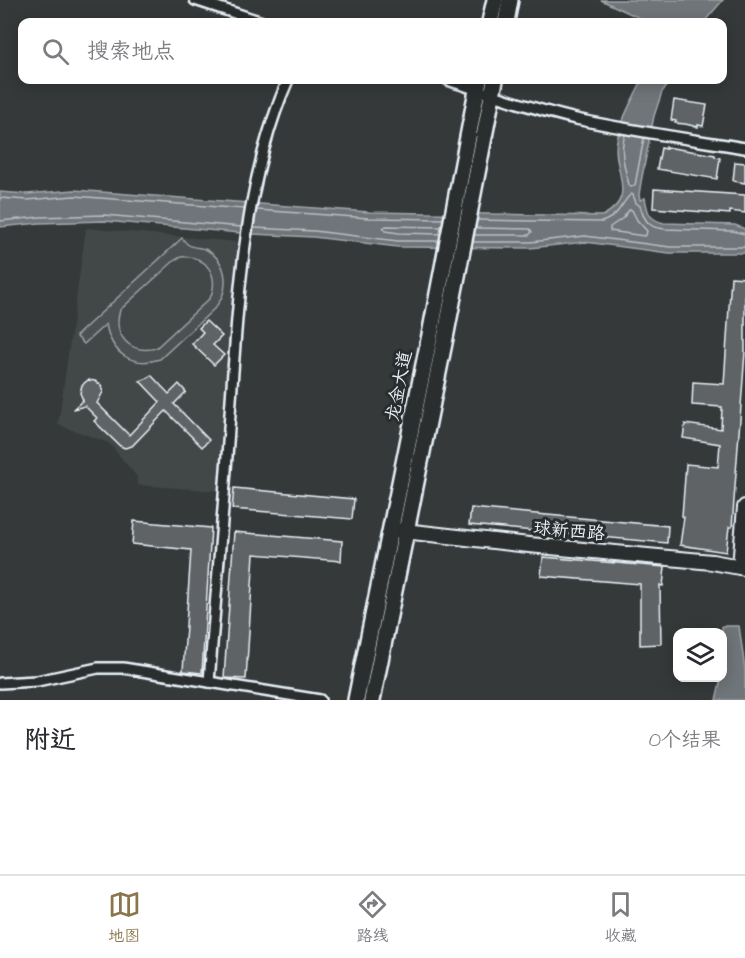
<!DOCTYPE html>
<html lang="zh">
<meta charset="utf-8">
<style>
body{margin:0;font-family:"Architects Daughter","LXGW WenKai TC",sans-serif;background:#f7f7f7;color:#2b2b33}
.controls{position:absolute;right:18px;bottom:18px;display:grid;overflow:hidden;border-radius:12px;box-shadow:0 3px 15px #0003}
.controls button{width:54px;height:54px;display:grid;place-items:center;padding:0;border:0;border-bottom:2px solid #e1e1e2;background:#fff;color:#2b2b33;font:30px sans-serif}
.list{margin:0;padding:0;list-style:none}
h2{display:flex;justify-content:space-between;align-items:center;height:78px;margin:0;padding:0 24px;font-size:26px}
h2 small{font-size:20px;font-weight:400;color:#7c7c81}
.icon{flex:none;width:33px;height:33px;fill:none;stroke:currentColor;stroke-width:2;stroke-linecap:round;stroke-linejoin:round}
.map{position:relative;flex:none;width:745px;height:700px;overflow:hidden}
.search{position:absolute;background:#fff;box-shadow:0 3px 15px #0003;left:18px;right:18px;top:18px;height:66px;display:flex;align-items:center;gap:15px;box-sizing:border-box;padding:0 21px;border-radius:12px;color:#7c7c81;font-size:22px}
.sheet{height:174px;background:#fff}
nav{display:flex;justify-content:space-around;align-items:center;box-sizing:border-box;height:84px;border-top:2px solid #e1e1e2;background:#fff;font-size:16px;color:#7c7c81}
nav a{display:grid;justify-items:center;gap:3px}
nav .on{color:#8a764a}
.map>svg:first-child{display:block}
.built{fill:#424647}
.green{fill:#4d5152;stroke:#9aa1a5;stroke-width:1.5;fill-rule:evenodd}
.water{fill:#707579;stroke:#a0a7ac;stroke-width:1.5}
.lines{fill:none;stroke-linecap:round;stroke-linejoin:round}
.shore{stroke:#b8bfc5;stroke-width:1.5}
.building{fill:#5f6365;stroke:#e8f1f8;stroke-width:1.5}
.street-casing{stroke:#e8f1f8;stroke-width:14}
.secondary-casing{stroke:#e8f1f8;stroke-width:18}
.primary-casing{stroke:#e8f1f8;stroke-width:20}
.street{stroke:#2a2d2e;stroke-width:9}
.secondary{stroke:#2a2d2e;stroke-width:14}
.primary{stroke:#2a2d2e;stroke-width:15}
.labels{text-anchor:middle;dominant-baseline:central;stroke-width:6;stroke-linejoin:round;paint-order:stroke}
.street-label{font-size:18px;fill:#e8f1f8;stroke:#2a2d2e}
</style>
<div class="map">
<svg width="745" height="700" viewBox="0 0 745 700">
<rect width="100%" height="100%" fill="#35393a"/>
<filter id="ink" filterUnits="userSpaceOnUse"><feTurbulence type="fractalNoise" baseFrequency=".0167" numOctaves="2"/><feDisplacementMap in="SourceGraphic" scale="12" xChannelSelector="R" yChannelSelector="G"/><feConvolveMatrix kernelMatrix="1 2 1 2 8 2 1 2 1" color-interpolation-filters="sRGB"/></filter>
<g filter="url(#ink)">
<polygon class="built" points="86,228 238,242 218,491 137,485 137,477 109,443 58,425"/>
<path class="green" d="M182,238C184,240 186,244 189,245C193,248 201,247 207,250C229,263 230,290 215,308L160,359C131,368 111,353 106,324L84,344L76,336ZM181,257C206,255 220,275 210,298L156,348C130,355 112,335 120,310L175,260Z"/>
<g class="water">
<polygon points="601,0 723,0 704,22 648,22"/>
<path d="M642,80H671L662,92L654,116L641,182L639,195L640,200L645,198C648,213 648,219 664,223L735,225L745,229V253H669L585,242L530,248L398,247L313,237L252,234L104,221L40,223L0,227V192L27,194L74,190L369,212L602,216C640,197 611,170 617,140C621,119 633,99 642,80Z"/>
<polygon points="722,626 739,626 745,669 745,700 716,700 721,678 722,678"/>
</g>
<g class="lines">
<g class="shore">
<path d="M625,135C619,152 625,168 629,185L631,187L635,185L644,138"/>
<polyline points="0,198 27,200 74,196 245,209"/>
<polyline points="257,210 369,218 443,219"/>
<polygon points="632,210 637,220 647,231 646,235 644,236 610,231 610,227 623,218 629,210"/>
<path d="M477,220L602,222C622,214 619,205 631,194L633,195L636,203L640,206L643,215L648,223L654,227L664,229L733,231L745,234"/>
<polyline points="0,221 40,217 104,215 242,227"/>
<polyline points="254,228 314,231 398,241 439,241"/>
<polyline points="440,234 399,233 385,231 383,228 386,226 442,227"/>
<polyline points="474,235 529,235 532,232 530,229 476,228"/>
<polyline points="473,242 530,242 585,236 670,247 745,247"/>
</g>
</g>
<g class="building">
<polygon points="674,100 707,105 703,126 698,125 698,127 685,124 675,123 676,121 671,120"/>
<polygon points="666,147 715,155 715,157 720,158 717,179 657,169 661,148 666,149"/>
<polygon points="735,162 745,163 745,183 733,181"/>
<polygon points="654,189 745,195 745,213 730,211 730,214 653,208"/>
<polygon points="731,277 745,278 745,352 732,527 729,527 726,552 680,545 684,517 682,516 686,464 718,467 720,444 683,438 685,424 721,429 722,407 692,405 693,382 724,384"/>
<polygon points="206,321 222,336 213,345 224,355 214,365 192,344 203,332 199,328"/>
<polygon points="151,375 169,394 179,384 186,392 174,404 209,440 202,447 166,411 132,446 125,448 120,446 94,421 97,418 85,406 73,409 83,400 80,393 82,385 88,380 95,381 101,385 103,392 97,403 129,435 160,402 140,381 148,378"/>
<polygon points="234,488 354,499 352,519 232,509"/>
<polygon points="471,508 668,526 667,543 469,525"/>
<polygon points="134,521 211,528 202,673 183,671 191,550 132,544"/>
<polygon points="234,532 342,541 341,561 254,554 246,679 224,678"/>
<polygon points="543,557 665,567 663,586 660,585 661,644 640,645 640,584 541,576"/>
</g>
<g class="lines">
<g class="street-casing">
<g id="street">
<polyline points="195,0 262,22"/>
<path d="M448,80C490,94 532,109 576,119C632,131 689,139 745,148"/>
<path d="M209,682C216,593 224,504 230,414C238,304 243,182 288,80"/>
<polyline points="0,683 37,681 98,668 123,668 320,700"/>
</g>
</g>
<g class="secondary-casing">
<g id="secondary">
<polyline points="395,530 529,545 712,562 745,568"/>
<polyline points="740,567 745,507"/>
</g>
</g>
<g class="primary-casing">
<g id="primary">
<polyline points="490,22 495,0"/>
<polyline points="506,22 510,0"/>
<polyline points="356,700 431,330 479,80"/>
<polyline points="372,700 446,333 495,80"/>
</g>
</g>
<use href="#street" class="street"/>
<use href="#secondary" class="secondary"/>
<use href="#primary" class="primary"/>
</g>
</g>
<g class="labels">
<g class="street-label">
<text transform="translate(399 386) rotate(-79)">龙金大道</text>
<text transform="translate(569 531) rotate(5)">球新西路</text>
</g>
</g>
</svg>
<div class="controls">
<button><svg class="icon" aria-label="layers" viewBox="0 0 24 24"><path d="M12 4l9 5-9 5-9-5zM3 14l9 5 9-5"/></svg></button>
</div>
<div class="search"><svg class="icon" aria-label="search" viewBox="0 0 24 24"><circle cx="10" cy="10" r="6"/><path d="M15 15l6 6"/></svg>搜索地点</div>
</div>
<section class="sheet">
<h2>附近<small>0个结果</small></h2>
<ul class="list">
</ul>
</section>
<nav>
<a class="on"><svg class="icon" aria-label="map" viewBox="0 0 24 24"><path d="M3 6l6-2 6 2 6-2v14l-6 2-6-2-6 2zM9 4v14M15 6v14"/></svg>地图</a>
<a><svg class="icon" aria-label="directions" viewBox="0 0 24 24"><path d="M12 3l9 9-9 9-9-9zM9 14v-3h6M13 9l2 2-2 2"/></svg>路线</a>
<a><svg class="icon" aria-label="saved" viewBox="0 0 24 24"><path d="M7 4h10v16l-5-4-5 4z"/></svg>收藏</a>
</nav>
